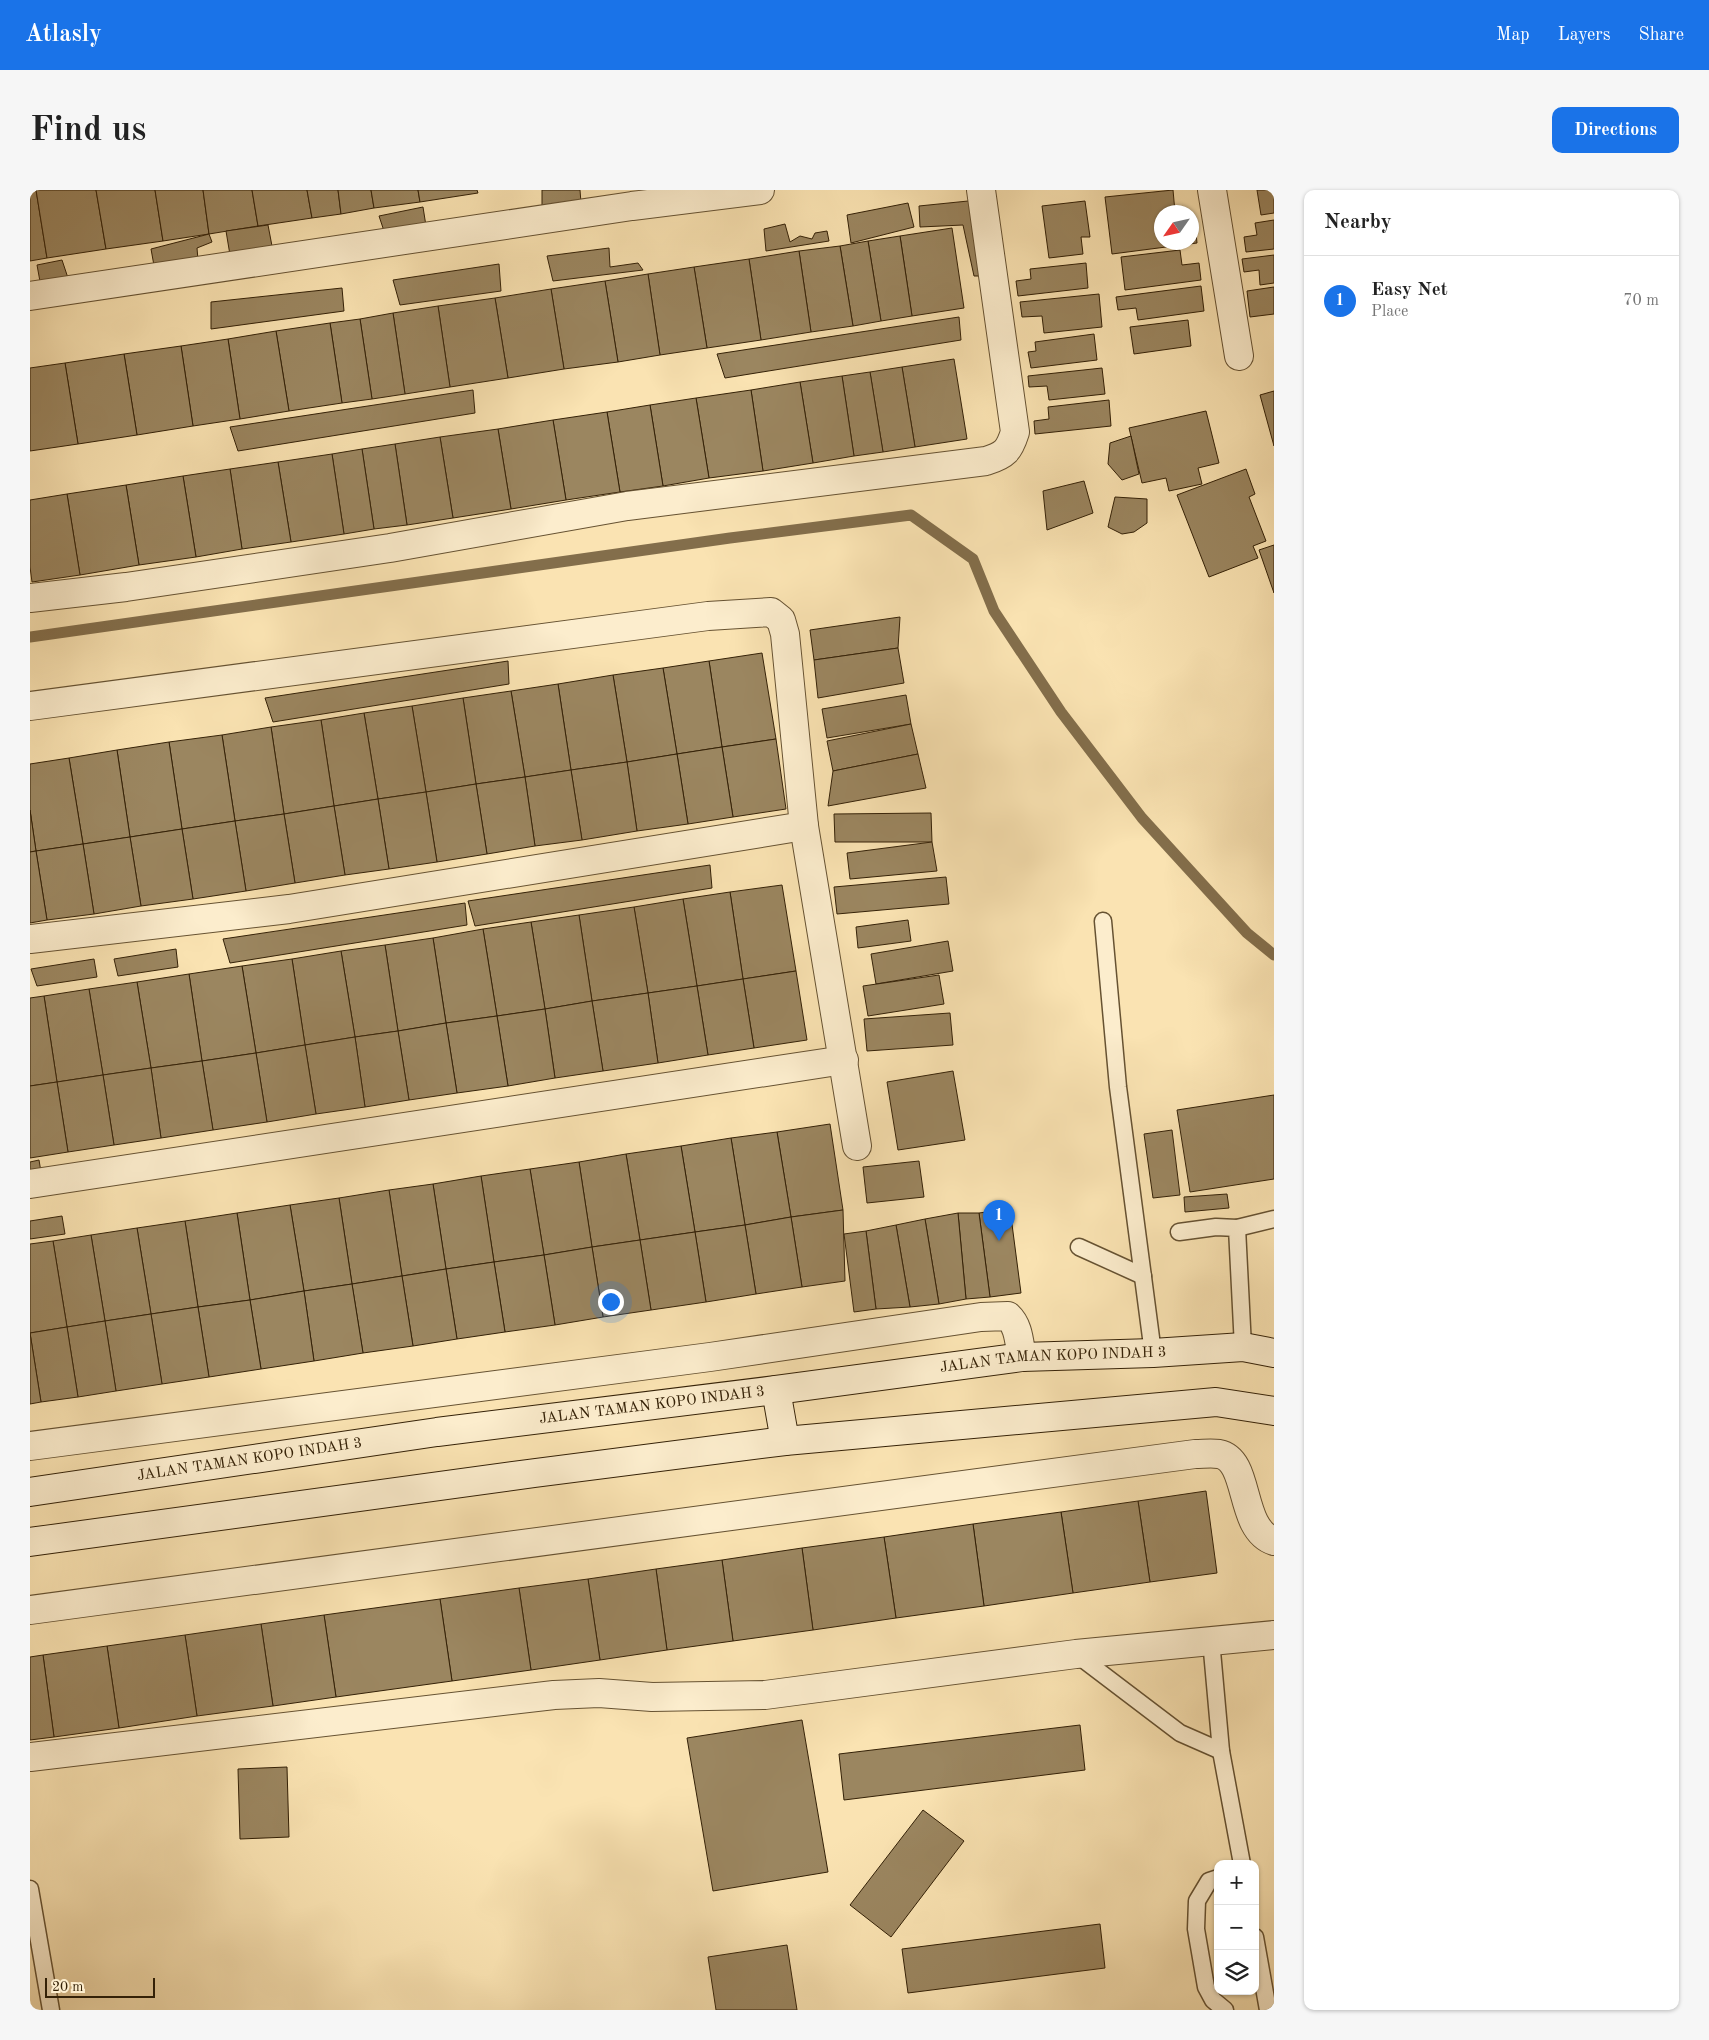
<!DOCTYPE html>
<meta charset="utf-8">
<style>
body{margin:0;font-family:"Old Standard TT",serif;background:#f6f6f6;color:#222}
.controls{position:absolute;right:15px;bottom:15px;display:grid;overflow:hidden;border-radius:10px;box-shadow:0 1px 4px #0004}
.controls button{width:45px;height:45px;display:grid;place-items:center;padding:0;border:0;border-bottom:1px solid #e0e0e0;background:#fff;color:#222;font:25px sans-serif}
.compass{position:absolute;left:1124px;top:15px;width:45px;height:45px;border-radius:50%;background:#fff;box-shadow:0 1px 4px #0004;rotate:236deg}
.scale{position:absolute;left:15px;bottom:12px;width:110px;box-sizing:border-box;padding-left:5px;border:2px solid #342107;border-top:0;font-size:14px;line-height:18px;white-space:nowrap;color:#342107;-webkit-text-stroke:4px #fcedcd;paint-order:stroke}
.you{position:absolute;left:580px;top:1111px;width:18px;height:18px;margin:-12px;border:4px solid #fff;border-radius:50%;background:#1a73e8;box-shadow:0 0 0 8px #1a73e833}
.badge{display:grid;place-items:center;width:32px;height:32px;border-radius:50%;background:#1a73e8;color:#fff;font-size:16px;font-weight:700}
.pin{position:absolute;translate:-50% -41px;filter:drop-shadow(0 1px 2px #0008)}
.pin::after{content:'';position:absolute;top:26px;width:18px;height:15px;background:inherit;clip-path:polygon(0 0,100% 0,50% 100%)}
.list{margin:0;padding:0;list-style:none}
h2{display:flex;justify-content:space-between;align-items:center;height:65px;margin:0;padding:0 20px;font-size:21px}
h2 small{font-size:16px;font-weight:400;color:#767676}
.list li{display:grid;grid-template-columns:32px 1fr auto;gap:15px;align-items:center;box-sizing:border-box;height:90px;padding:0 20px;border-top:1px solid #e0e0e0}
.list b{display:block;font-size:19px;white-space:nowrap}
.list p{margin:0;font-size:16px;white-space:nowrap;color:#767676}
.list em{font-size:16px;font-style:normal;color:#767676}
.icon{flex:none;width:28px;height:28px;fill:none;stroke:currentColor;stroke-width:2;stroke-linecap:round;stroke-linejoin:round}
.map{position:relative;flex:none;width:1244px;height:1820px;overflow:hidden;border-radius:10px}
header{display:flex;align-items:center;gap:30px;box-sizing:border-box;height:70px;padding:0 25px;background:#1a73e8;color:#fff}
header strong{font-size:24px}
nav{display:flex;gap:28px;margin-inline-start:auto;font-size:18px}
.intro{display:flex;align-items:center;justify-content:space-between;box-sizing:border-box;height:120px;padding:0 30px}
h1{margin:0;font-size:35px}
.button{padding:12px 22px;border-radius:10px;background:#1a73e8;color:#fff;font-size:18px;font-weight:700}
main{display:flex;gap:30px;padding:0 30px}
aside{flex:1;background:#fff;border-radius:10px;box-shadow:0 1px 4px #0004}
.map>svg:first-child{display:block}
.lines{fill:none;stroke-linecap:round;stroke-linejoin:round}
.stream{stroke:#836e4b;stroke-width:11}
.building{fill:#9b8660;stroke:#342107}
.lane-casing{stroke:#665232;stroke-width:19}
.street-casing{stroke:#665232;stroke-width:30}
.secondary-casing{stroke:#342107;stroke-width:30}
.lane{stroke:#fcedcd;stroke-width:16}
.street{stroke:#fcedcd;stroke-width:28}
.secondary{stroke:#fcedcd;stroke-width:28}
.labels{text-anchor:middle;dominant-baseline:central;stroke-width:4.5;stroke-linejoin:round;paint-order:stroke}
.street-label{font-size:15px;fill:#342107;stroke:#fcedcd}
</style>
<header>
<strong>Atlasly</strong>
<nav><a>Map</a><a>Layers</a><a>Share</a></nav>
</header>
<div class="intro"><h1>Find us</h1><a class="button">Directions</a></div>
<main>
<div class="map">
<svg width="1244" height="1820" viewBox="0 0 1244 1820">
<rect width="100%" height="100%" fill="#fae3b2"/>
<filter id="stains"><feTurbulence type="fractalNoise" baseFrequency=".004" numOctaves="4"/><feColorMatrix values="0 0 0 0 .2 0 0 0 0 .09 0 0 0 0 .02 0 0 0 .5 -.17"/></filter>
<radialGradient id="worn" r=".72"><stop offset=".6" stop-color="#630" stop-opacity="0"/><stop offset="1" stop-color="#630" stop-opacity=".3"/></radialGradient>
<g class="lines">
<polyline class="stream" points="0,447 700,348 881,325 943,369 964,421 1031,522 1112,628 1217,743 1244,765"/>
</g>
<g class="building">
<polygon points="0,0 6,0 17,68 0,71"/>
<polygon points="6,0 66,0 76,59 17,68"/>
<polygon points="66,0 125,0 133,51 76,59"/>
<polygon points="125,0 173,0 179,44 133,51"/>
<polygon points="173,0 222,0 228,36 179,44"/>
<polygon points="222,0 277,0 282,28 228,36"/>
<polygon points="277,0 308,0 311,24 282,28"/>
<polygon points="308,0 341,0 344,18 311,24"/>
<polygon points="341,0 388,0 390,12 344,18"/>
<polygon points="388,0 447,0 448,3 390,12"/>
<polygon points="512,0 550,0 551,13 512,19"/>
<polygon points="1143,0 1145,22 1132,22 1132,52 1162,52 1162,34 1165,33 1167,53 1082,64 1075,7"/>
<polygon points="1227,0 1244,0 1244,23 1231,25"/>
<polygon points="948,10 954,86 944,86 933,35 890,37 889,16"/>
<polygon points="1055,11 1060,47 1051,47 1053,64 1019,68 1012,16"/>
<polygon points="878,13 884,37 821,53 817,25"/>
<polygon points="393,17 396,36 354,41 349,26"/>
<polygon points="1244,30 1244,59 1216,62 1214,47 1227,45 1225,33"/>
<polygon points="755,34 760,52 770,46 782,49 785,43 797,41 799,51 736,61 734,39"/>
<polygon points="238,35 242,56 200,65 196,41"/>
<polygon points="922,38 934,118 882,126 870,46"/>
<polygon points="179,44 182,52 167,58 168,70 125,81 121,59"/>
<polygon points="870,46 882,126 851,131 838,51"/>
<polygon points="838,51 851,131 823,136 810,56"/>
<polygon points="810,56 823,136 781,142 769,61"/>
<polygon points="579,58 580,77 608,73 613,80 523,91 517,66"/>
<polygon points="1150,60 1152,75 1169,73 1171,90 1095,100 1091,67"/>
<polygon points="769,61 781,142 731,150 719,69"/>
<polygon points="1244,65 1244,93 1230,95 1229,80 1214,82 1212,69"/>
<polygon points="719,69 731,150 677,158 664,77"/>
<polygon points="32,70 39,91 11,97 7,75"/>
<polygon points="1056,73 1058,98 988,106 986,91 1001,89 1000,79"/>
<polygon points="469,74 471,101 370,115 363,90"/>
<polygon points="664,77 677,158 630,165 618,84"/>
<polygon points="618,84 630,165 588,172 575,91"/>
<polygon points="575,91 588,172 534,179 521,99"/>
<polygon points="1171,96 1174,121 1108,130 1106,118 1088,120 1086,107"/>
<polygon points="1244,97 1244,124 1220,127 1217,101"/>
<polygon points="312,98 314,121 181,139 181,112"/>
<polygon points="521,99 534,179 478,188 465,108"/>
<polygon points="1069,104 1072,137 1014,143 1012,126 992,127 990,112"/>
<polygon points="465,108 478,188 420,197 408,116"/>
<polygon points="408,116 420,197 375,204 363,123"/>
<polygon points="363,123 375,204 342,209 330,129"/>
<polygon points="929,127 931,150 695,188 687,164"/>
<polygon points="330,129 342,209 312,213 300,133"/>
<polygon points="1158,130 1161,156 1104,164 1100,137"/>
<polygon points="300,133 312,213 259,221 246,141"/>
<polygon points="246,141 259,221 210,229 198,149"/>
<polygon points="1064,144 1067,170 1001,178 998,162 1006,161 1005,152"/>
<polygon points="198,149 210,229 163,236 151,156"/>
<polygon points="151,156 163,236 107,245 94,164"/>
<polygon points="94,164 107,245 48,254 35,173"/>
<polygon points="924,169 937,249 885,257 872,177"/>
<polygon points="35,173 48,254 0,261 0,178"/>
<polygon points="872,177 885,257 853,262 840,182"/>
<polygon points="1072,178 1075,204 1019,210 1017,196 999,197 998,186"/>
<polygon points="840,182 853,262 824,266 812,186"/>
<polygon points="812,186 824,266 783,273 770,192"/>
<polygon points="770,192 783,273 733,281 721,200"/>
<polygon points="443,200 445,223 208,261 200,237"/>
<polygon points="721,200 733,281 679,288 666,208"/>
<polygon points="1244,201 1244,256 1230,205"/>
<polygon points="666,208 679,288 633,296 620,215"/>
<polygon points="1079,210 1081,236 1005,244 1004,231 1019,229 1018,217"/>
<polygon points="620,215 633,296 590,302 577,222"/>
<polygon points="1176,221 1189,273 1168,278 1172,294 1139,301 1136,288 1112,293 1099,238"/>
<polygon points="577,222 590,302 536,310 523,230"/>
<polygon points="523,230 536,310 481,319 468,239"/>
<polygon points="468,239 481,319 423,328 410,247"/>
<polygon points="1101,246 1109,284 1092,290 1078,274 1080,253"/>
<polygon points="410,247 423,328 377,335 365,254"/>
<polygon points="365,254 377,335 344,339 332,259"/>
<polygon points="332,259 344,339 314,344 302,264"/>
<polygon points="302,264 314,344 261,352 248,272"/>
<polygon points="248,272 261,352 212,359 200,279"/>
<polygon points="200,279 212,359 166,367 153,286"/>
<polygon points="1216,279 1225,304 1219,307 1236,351 1223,356 1228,368 1179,387 1147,305"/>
<polygon points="153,286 166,367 109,375 96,295"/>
<polygon points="1054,291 1063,323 1017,340 1013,301"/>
<polygon points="96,295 109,375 50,385 37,304"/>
<polygon points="37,304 50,385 2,392 0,377 0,310"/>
<polygon points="1085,307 1117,309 1117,333 1104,342 1092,344 1078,337"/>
<polygon points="1244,355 1244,403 1229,360"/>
<polygon points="870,427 868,458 784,470 780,440"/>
<polygon points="868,458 874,493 788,508 784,470"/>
<polygon points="732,463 746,549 692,557 679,471"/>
<polygon points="478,471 479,494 243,532 235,508"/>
<polygon points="679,471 692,557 647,564 633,478"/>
<polygon points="633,478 647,564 597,572 583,485"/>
<polygon points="583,485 597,572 541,580 528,494"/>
<polygon points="528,494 541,580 495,587 481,501"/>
<polygon points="481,501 495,587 446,594 433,508"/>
<polygon points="876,505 881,534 797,548 792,519"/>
<polygon points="433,508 446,594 396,602 382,516"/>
<polygon points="382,516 396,602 348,609 334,523"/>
<polygon points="334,523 348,609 304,616 291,530"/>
<polygon points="291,530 304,616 254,624 241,537"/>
<polygon points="881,534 888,564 803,581 797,551"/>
<polygon points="241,537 254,624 205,631 192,545"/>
<polygon points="192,545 205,631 152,639 139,552"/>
<polygon points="746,549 756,619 703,627 692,557"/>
<polygon points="139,552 152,639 100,647 87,560"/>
<polygon points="692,557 703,627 658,634 647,564"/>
<polygon points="87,560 100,647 53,654 39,568"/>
<polygon points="647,564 658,634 607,641 597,572"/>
<polygon points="888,564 896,598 798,616 803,581"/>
<polygon points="39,568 53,654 6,661 0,620 0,574"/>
<polygon points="597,572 607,641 552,650 541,580"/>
<polygon points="541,580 552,650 505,656 495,587"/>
<polygon points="495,587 505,656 457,664 446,594"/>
<polygon points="446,594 457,664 407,672 396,602"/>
<polygon points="396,602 407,672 359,679 348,609"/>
<polygon points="348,609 359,679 315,685 304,616"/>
<polygon points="304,616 315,685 265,693 254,624"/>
<polygon points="0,620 6,661 0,662"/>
<polygon points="901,623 902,652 805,652 804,624"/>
<polygon points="254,624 265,693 216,701 205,631"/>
<polygon points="205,631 216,701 163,709 152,639"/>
<polygon points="152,639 163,709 111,716 100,647"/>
<polygon points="100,647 111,716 64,724 53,654"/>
<polygon points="902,652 907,681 820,689 817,663"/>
<polygon points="53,654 64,724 17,730 6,661"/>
<polygon points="6,661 17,730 0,733 0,662"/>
<polygon points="680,675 682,698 445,736 438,711"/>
<polygon points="916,687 919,714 807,724 804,697"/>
<polygon points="752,695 766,781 713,789 700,702"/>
<polygon points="700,702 713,789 667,796 653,709"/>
<polygon points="653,709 667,796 618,803 604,717"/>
<polygon points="435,713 437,735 200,773 193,749"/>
<polygon points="604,717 618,803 562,811 549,725"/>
<polygon points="549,725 562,811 515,819 501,732"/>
<polygon points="878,730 881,751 828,758 826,737"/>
<polygon points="501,732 515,819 467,826 453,739"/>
<polygon points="453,739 467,826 416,833 403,748"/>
<polygon points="403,748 416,833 368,841 355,755"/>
<polygon points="918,751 923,781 846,794 841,764"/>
<polygon points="355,755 368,841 325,847 311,761"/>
<polygon points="146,759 148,777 88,786 84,769"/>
<polygon points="311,761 325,847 275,855 262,769"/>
<polygon points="64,769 67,787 7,796 1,779"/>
<polygon points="262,769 275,855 226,863 212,776"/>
<polygon points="212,776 226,863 172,871 159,784"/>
<polygon points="766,781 777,850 724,858 713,789"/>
<polygon points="159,784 172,871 121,878 107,792"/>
<polygon points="909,785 914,814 838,826 833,796"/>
<polygon points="713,789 724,858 678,865 667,796"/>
<polygon points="107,792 121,878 73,885 59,799"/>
<polygon points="667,796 678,865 628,873 618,803"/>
<polygon points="59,799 73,885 27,892 14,806"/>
<polygon points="618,803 628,873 573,881 562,811"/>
<polygon points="14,806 27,892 0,896 0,808"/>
<polygon points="562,811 573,881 525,888 515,819"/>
<polygon points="515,819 525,888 478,896 467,826"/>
<polygon points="920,823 923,855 837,861 834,829"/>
<polygon points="467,826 478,896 427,903 416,833"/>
<polygon points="416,833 427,903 379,910 368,841"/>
<polygon points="368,841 379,910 335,917 325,847"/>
<polygon points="325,847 335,917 286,924 275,855"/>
<polygon points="275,855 286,924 237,932 226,863"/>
<polygon points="226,863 237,932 183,940 172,871"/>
<polygon points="172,871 183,940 131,948 121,878"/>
<polygon points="121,878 131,948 84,955 73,885"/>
<polygon points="923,881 935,950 868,960 857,892"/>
<polygon points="73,885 84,955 38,962 27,892"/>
<polygon points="27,892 38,962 0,968 0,896"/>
<polygon points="1244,905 1244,989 1160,1002 1147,920"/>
<polygon points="800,934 813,1020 761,1027 747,942"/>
<polygon points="1142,940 1150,1005 1123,1008 1114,944"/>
<polygon points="747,942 761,1027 715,1035 701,948"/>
<polygon points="701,948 715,1035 665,1042 651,956"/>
<polygon points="651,956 665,1042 610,1050 596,964"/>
<polygon points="596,964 610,1050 562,1057 549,972"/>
<polygon points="9,970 12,988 0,990 0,972"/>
<polygon points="889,971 894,1007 837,1013 833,977"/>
<polygon points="549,972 562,1057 514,1065 500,979"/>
<polygon points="500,979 514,1065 464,1072 451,986"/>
<polygon points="451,986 464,1072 416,1079 403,994"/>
<polygon points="403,994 416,1079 372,1086 359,1000"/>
<polygon points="359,1000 372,1086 322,1094 309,1008"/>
<polygon points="1197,1004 1199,1018 1155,1022 1154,1007"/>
<polygon points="309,1008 322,1094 274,1101 260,1015"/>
<polygon points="260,1015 274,1101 220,1110 207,1023"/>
<polygon points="980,1019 991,1103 960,1107 949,1023"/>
<polygon points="813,1020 815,1091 772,1097 761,1027"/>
<polygon points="207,1023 220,1110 168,1117 155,1031"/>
<polygon points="928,1023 949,1023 960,1107 936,1109"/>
<polygon points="928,1023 936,1109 909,1114 895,1029"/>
<polygon points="32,1026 35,1044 0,1049 0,1031"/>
<polygon points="761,1027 772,1097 726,1104 715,1035"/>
<polygon points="895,1029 909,1114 880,1117 866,1035"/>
<polygon points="155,1031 168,1117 121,1124 107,1038"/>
<polygon points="715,1035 726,1104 676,1112 665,1042"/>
<polygon points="866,1035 880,1117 846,1119 836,1041"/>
<polygon points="107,1038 121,1124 75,1131 61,1045"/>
<polygon points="836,1041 846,1119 824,1122 814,1044"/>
<polygon points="665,1042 676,1112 621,1120 610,1050"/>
<polygon points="61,1045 75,1131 37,1137 23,1051"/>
<polygon points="610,1050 621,1120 573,1127 562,1057"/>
<polygon points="23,1051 37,1137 0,1143 0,1054"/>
<polygon points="562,1057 573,1127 525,1135 514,1065"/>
<polygon points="514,1065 525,1135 475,1142 464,1072"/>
<polygon points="464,1072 475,1142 427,1149 416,1079"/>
<polygon points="416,1079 427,1149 383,1156 372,1086"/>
<polygon points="372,1086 383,1156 333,1163 322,1094"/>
<polygon points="322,1094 333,1163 284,1171 274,1101"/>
<polygon points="274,1101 284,1171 231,1179 220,1110"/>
<polygon points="220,1110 231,1179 179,1187 168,1117"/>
<polygon points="168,1117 179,1187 132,1194 121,1124"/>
<polygon points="121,1124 132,1194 86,1201 75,1131"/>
<polygon points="75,1131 86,1201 48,1207 37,1137"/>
<polygon points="37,1137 48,1207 11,1212 0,1143"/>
<polygon points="0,1143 11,1212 0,1214"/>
<polygon points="1176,1301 1187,1383 1120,1392 1108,1311"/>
<polygon points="1108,1311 1120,1392 1043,1403 1031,1322"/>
<polygon points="1031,1322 1043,1403 954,1416 943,1334"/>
<polygon points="943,1334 954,1416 866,1428 854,1347"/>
<polygon points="854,1347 866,1428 783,1440 772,1358"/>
<polygon points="772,1358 783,1440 703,1451 692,1370"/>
<polygon points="692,1370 703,1451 637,1460 626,1379"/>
<polygon points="626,1379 637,1460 570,1470 558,1389"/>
<polygon points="558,1389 570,1470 501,1480 489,1398"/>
<polygon points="489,1398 501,1480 422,1491 410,1409"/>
<polygon points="410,1409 422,1491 306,1507 294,1425"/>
<polygon points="294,1425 306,1507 243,1516 231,1434"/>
<polygon points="231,1434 243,1516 167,1526 155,1445"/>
<polygon points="155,1445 167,1526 89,1538 77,1456"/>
<polygon points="77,1456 89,1538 24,1547 13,1465"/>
<polygon points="13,1465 24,1547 0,1550 0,1467"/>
<polygon points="772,1530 798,1682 683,1701 657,1548"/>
<polygon points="1050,1535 1055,1580 814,1610 809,1564"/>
<polygon points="257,1577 259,1647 210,1649 208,1579"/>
<polygon points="893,1620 934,1651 861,1747 820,1715"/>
<polygon points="1070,1734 1075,1778 878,1803 872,1759"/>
<polygon points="757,1755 767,1820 686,1820 678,1767"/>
</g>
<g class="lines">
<g class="lane-casing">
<g id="lane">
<polyline points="1073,731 1088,897 1123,1163"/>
<polyline points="1207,1038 1244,1029"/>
<polyline points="1149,1042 1186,1037 1207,1038 1213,1157"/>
<polyline points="1049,1057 1113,1086"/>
<polyline points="1181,1450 1191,1561 1212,1674"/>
<polyline points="1046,1464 1150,1543 1191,1561"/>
<polyline points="1188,1688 1179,1691 1167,1711 1166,1739 1176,1797 1183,1810 1195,1820"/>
<polyline points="0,1699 21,1820"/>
<polyline points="1225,1747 1238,1820"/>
</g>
</g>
<g class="street-casing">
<g id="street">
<polyline points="1182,0 1209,166"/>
<polyline points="0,106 602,16 730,0"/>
<path d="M0,408L96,397L360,358L597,316L956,271C975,265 979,261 985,242L951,0"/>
<polyline points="0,516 678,426 741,422 751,430 755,444 774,636 827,956"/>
<polyline points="0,749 259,719 774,636"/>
<polyline points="0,994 814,870"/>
<path d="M0,1256L680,1167L951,1127L978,1126C989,1136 989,1153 992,1167"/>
<path d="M0,1420L1165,1264C1173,1264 1181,1263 1189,1264C1221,1270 1208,1339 1244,1351"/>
<polyline points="0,1567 524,1505 569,1503 622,1507 735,1505 1046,1464 1244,1445"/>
</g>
</g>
<g class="secondary-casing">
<g id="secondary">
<polyline points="746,1200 755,1251"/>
<path id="s1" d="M0,1302L407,1242L746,1200L992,1167L1123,1163L1213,1157L1244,1163"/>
<polyline points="0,1352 505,1283 755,1251 1186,1212 1244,1221"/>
</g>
</g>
<use href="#lane" class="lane"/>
<use href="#street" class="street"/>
<use href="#secondary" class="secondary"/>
</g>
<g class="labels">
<g class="street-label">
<text stroke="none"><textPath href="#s1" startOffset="1032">JALAN TAMAN KOPO INDAH 3</textPath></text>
<text stroke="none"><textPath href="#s1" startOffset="628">JALAN TAMAN KOPO INDAH 3</textPath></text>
<text stroke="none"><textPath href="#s1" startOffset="222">JALAN TAMAN KOPO INDAH 3</textPath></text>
</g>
</g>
<rect width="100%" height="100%" filter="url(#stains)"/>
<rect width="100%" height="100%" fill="url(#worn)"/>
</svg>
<div class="controls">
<button>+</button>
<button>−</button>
<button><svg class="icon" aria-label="layers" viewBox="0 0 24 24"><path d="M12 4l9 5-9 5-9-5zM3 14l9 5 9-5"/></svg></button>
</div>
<svg class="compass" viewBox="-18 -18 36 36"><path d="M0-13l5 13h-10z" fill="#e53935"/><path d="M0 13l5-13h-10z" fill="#767676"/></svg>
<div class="scale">20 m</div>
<div class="you"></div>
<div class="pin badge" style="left:969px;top:1051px">1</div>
</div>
<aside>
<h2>Nearby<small></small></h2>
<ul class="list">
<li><span class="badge">1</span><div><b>Easy Net</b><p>Place</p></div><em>70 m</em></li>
</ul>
</aside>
</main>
